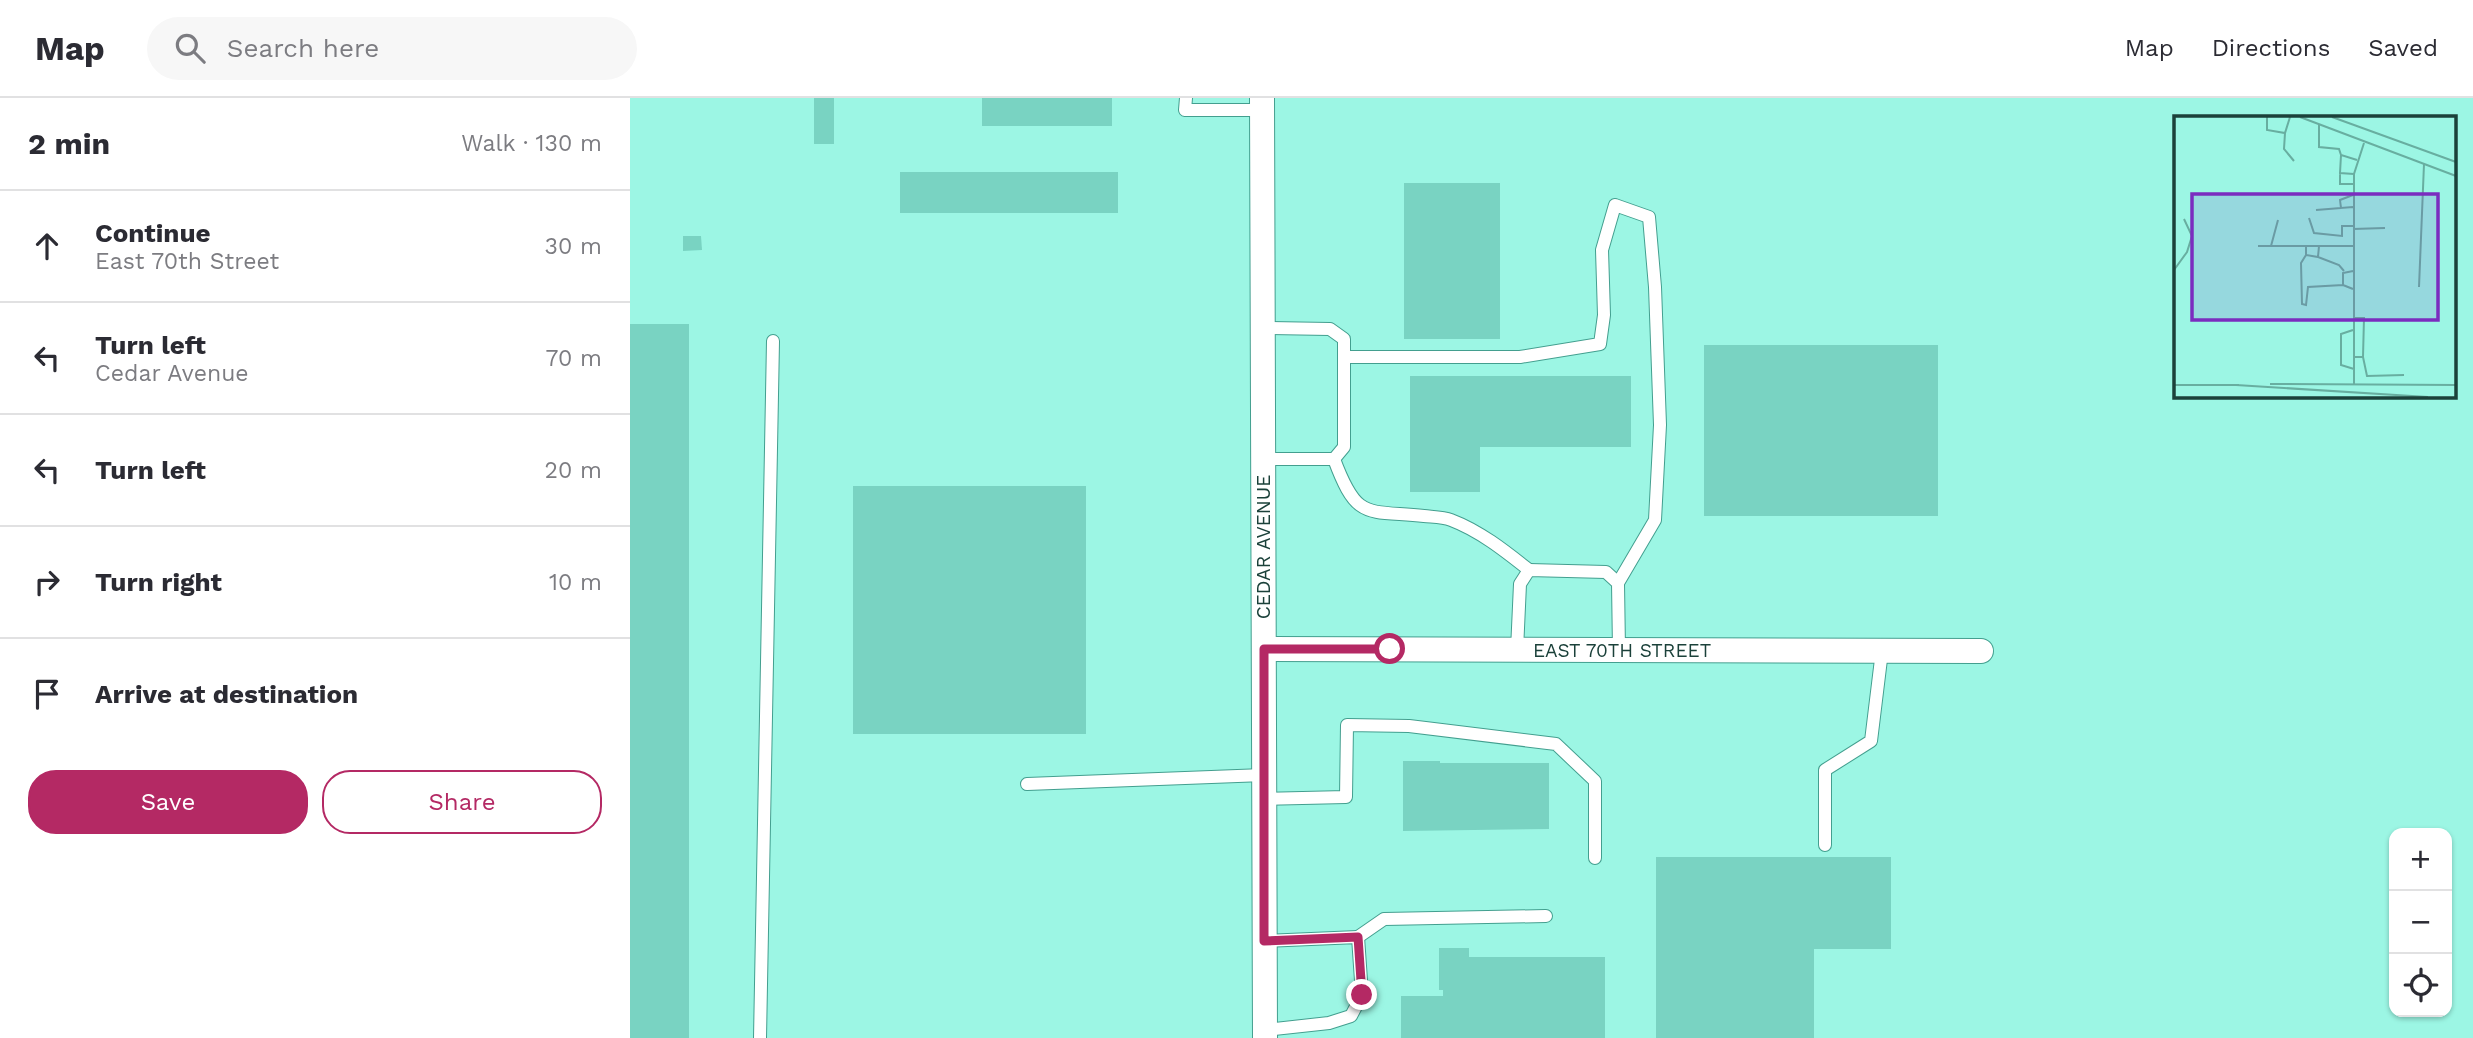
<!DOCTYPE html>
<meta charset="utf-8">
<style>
body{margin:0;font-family:"Work Sans",sans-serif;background:#f7f7f7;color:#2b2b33}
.controls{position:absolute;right:21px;bottom:21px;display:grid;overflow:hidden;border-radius:14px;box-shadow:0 2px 5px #0004}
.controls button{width:63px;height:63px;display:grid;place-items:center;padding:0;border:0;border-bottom:2px solid #e1e1e2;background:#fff;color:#2b2b33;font:35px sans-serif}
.stop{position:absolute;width:21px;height:21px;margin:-16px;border:5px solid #b42964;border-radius:50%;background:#fff}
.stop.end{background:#b42964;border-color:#fff;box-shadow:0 2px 7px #0008}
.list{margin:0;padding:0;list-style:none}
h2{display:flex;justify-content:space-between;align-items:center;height:91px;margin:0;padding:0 28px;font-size:30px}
h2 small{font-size:23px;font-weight:400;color:#7c7c81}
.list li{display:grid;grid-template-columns:46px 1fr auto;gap:21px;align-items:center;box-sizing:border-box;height:112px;padding:0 28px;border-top:2px solid #e1e1e2}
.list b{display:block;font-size:26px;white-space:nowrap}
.list p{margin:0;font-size:23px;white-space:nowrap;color:#7c7c81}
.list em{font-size:23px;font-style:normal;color:#7c7c81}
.actions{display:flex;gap:14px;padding:21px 28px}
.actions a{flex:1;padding:16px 0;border:2px solid #b42964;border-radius:28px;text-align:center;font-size:24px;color:#b42964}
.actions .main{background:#b42964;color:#fff}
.icon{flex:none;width:38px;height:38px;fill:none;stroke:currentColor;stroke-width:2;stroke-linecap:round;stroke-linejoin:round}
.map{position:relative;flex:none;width:1843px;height:940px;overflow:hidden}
header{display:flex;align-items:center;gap:42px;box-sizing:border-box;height:98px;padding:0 35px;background:#fff;border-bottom:2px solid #e1e1e2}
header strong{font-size:33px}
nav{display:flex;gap:38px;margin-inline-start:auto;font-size:24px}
.search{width:490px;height:63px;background:#f7f7f7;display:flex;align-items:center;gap:18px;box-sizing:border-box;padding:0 24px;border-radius:38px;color:#7c7c81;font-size:26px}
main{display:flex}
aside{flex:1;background:#fff}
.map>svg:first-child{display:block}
.building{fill:#79d3c2}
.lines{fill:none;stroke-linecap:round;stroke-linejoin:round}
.service-casing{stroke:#439f8f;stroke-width:14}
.minor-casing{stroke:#439f8f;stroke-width:26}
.service{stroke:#fff;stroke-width:12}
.minor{stroke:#fff;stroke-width:24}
.route{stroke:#b42964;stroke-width:9}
.labels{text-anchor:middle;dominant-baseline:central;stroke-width:7;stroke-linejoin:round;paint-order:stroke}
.street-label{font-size:19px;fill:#1b413a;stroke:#fff}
.inset-road{fill:none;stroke:#68aea0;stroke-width:2}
.view{fill:#7b2cbf;fill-opacity:0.15;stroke:#7b2cbf;stroke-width:3.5}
.inset-edge{fill:none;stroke:#1b413a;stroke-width:3.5}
</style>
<header>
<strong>Map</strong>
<div class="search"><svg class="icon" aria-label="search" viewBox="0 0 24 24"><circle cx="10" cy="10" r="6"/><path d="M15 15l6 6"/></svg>Search here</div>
<nav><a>Map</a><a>Directions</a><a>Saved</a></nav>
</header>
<main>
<aside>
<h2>2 min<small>Walk · 130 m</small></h2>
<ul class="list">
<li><svg class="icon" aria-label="ahead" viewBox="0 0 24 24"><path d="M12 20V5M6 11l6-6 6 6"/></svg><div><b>Continue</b><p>East 70th Street</p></div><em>30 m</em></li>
<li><svg class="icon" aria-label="left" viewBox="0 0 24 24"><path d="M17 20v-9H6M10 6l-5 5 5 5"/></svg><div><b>Turn left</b><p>Cedar Avenue</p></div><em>70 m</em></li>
<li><svg class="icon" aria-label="left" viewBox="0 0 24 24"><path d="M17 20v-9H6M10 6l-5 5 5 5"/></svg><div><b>Turn left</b></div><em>20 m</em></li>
<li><svg class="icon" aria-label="right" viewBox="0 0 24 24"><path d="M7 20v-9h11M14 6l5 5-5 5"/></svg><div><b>Turn right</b></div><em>10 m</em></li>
<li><svg class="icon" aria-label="arrive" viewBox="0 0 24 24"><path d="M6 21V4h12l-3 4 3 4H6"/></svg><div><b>Arrive at destination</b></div></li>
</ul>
<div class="actions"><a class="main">Save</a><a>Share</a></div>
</aside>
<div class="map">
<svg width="1843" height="940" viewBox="0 0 1843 940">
<rect width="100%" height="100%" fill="#9cf6e4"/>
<g class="building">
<rect x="184" y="0" width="20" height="46"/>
<rect x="352" y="0" width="130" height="28"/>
<rect x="270" y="74" width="218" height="41"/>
<rect x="774" y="85" width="96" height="156"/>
<polygon points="53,138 71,138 72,152 53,153"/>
<rect x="0" y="226" width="59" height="714"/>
<rect x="1074" y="247" width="234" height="171"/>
<polygon points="780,278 1001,278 1001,349 850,349 850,394 780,394"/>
<rect x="223" y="388" width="233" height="248"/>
<polygon points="773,663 810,663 810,665 919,665 919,731 773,733"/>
<polygon points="1026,759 1261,759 1261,851 1184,851 1184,940 1026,940"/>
<polygon points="809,850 839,850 839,859 975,859 975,940 771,940 771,898 813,898 813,892 809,892"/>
</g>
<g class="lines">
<g class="service-casing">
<g id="service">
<polyline points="556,0 555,12 632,12"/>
<polyline points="633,230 700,231 714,241 714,349 704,361 633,361"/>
<polyline points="714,259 890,259 970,246 974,217 972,152 985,107 1019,119 1025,189 1030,327 1025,422 988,485"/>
<path d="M704,361C727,423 736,412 794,418C803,419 813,419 821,422C850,433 875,453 899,472"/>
<polyline points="887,552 890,486 899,472 976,474 988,485 989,552"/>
<polyline points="397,686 634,677"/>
<polyline points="634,701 716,699 717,627 779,628 926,646 965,683 965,760"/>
<polyline points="1195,747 1195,672 1241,643 1252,553"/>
<polyline points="728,839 754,821 916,818"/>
<polyline points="634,843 728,839 732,897 721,918 699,925 635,932"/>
<polyline points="130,940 143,243"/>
</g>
</g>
<g class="minor-casing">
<g id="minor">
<polyline points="632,0 635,940"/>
<polyline points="634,551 1351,553"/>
</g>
</g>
<use href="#service" class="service"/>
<use href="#minor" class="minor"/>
</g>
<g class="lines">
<polyline class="route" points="732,897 728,839 634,843 634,551 760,551"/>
</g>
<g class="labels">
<g class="street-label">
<text transform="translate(633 449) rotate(-90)">CEDAR AVENUE</text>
<text x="992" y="552">EAST 70TH STREET</text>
</g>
</g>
<g transform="translate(1544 18)">
<rect width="282" height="282" fill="#9cf6e4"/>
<path class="inset-road" d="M93,1V14L111,17L116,1M126,1L282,60M158,1L282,46M145,9V31L165,33L167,39L183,44M111,17L110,33L120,45M167,39L166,57L180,58M166,57V68H179M179,79L166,84L167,92L179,91M142,94L167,92M135,102L140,117L168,120V110H179M179,113L211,112M84,130H179M97,130L104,104M132,130V139L144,141L145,130M132,139L127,147L128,188L132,189L134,171L169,169M144,141L165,149L170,155M0,154L13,136L18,120L10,103M179,155L169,157V169L179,173M245,171L250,48M179,214L167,218V249L180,253M180,241H189L190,202H180M189,241L193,260L230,259M96,268L282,269M180,268V58L190,27M0,269H65M62,269L254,281"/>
<path class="view" d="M18,78H264V204H18Z"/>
<rect width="282" height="282" class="inset-edge"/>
</g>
</svg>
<div class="controls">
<button>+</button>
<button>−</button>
<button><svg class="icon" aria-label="locate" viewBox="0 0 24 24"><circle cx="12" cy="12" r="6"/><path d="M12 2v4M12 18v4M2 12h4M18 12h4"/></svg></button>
</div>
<div class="stop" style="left:760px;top:551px"></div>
<div class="stop end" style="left:732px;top:897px"></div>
</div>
</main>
